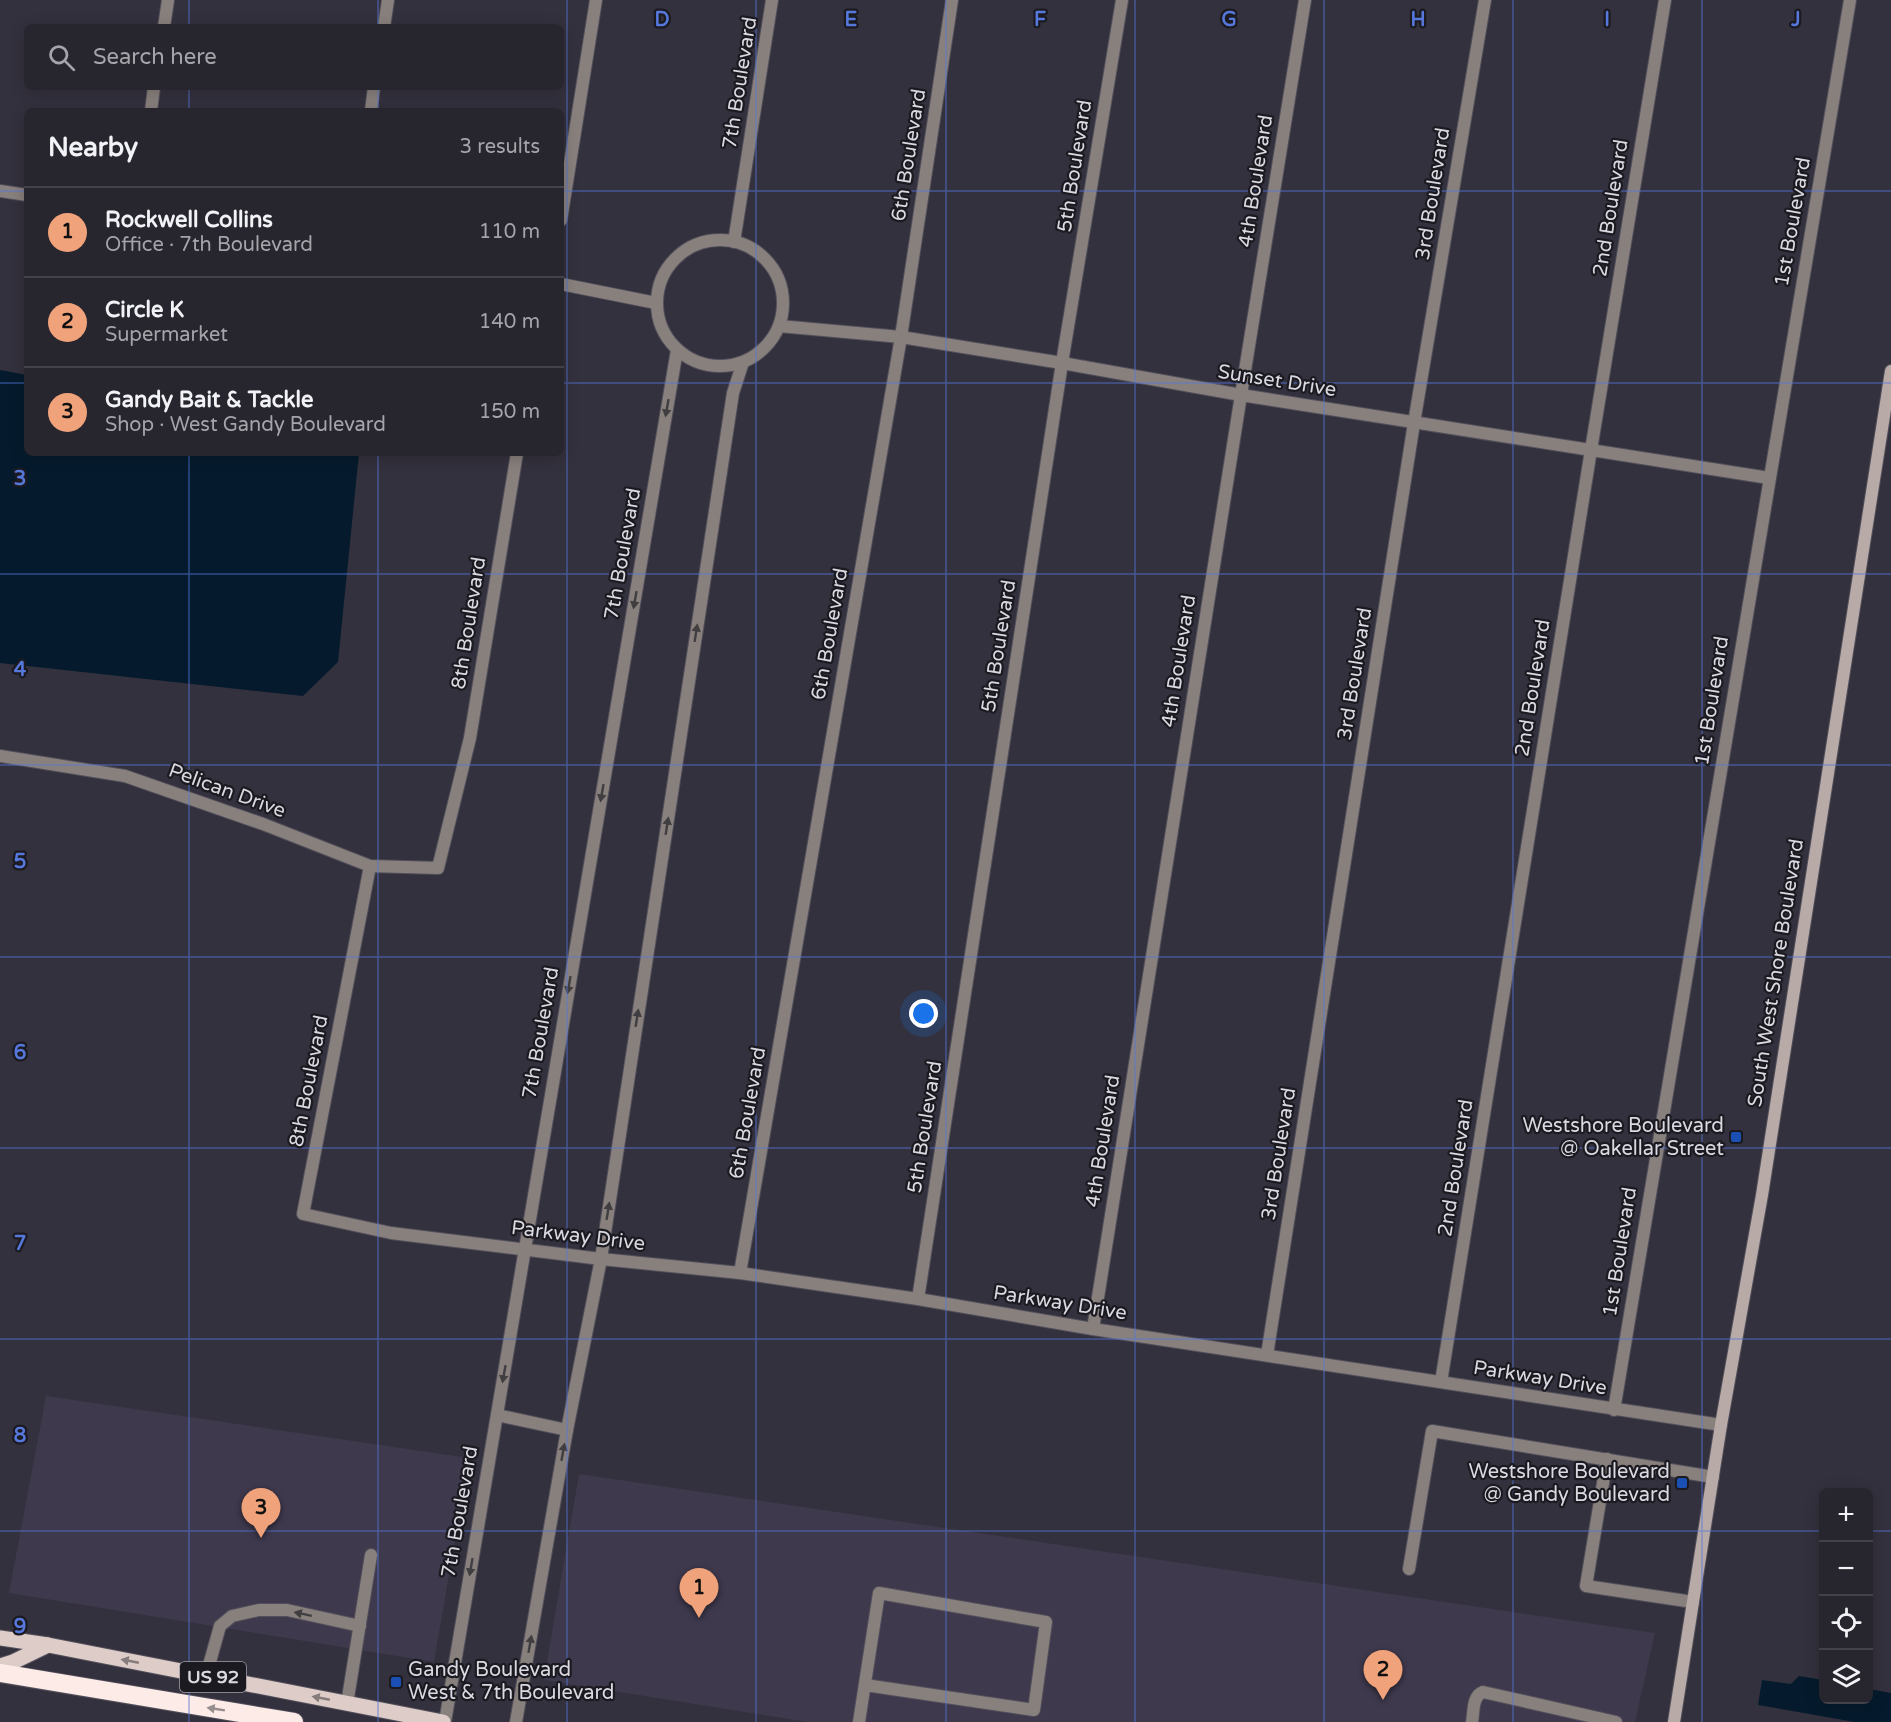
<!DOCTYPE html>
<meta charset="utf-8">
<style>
body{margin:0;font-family:"Varela Round",sans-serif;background:#33313a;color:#f1f3f6}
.controls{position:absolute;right:18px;bottom:18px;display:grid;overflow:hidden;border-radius:9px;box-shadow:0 3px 15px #0003}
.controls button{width:54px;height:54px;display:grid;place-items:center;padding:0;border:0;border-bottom:2px solid #43424a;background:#27252e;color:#f1f3f6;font:30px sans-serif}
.you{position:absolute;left:924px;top:1014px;width:21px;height:21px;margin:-15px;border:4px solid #fff;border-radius:50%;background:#1a73e8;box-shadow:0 0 0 9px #1a73e833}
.badge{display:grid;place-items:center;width:39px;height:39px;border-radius:50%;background:#f0a27a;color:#111;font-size:20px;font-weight:700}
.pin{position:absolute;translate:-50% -50px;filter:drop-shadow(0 2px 3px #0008)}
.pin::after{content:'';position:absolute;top:32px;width:21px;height:18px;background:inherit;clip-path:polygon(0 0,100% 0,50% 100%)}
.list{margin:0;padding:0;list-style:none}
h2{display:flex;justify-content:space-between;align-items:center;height:78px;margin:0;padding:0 24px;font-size:26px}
h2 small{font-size:20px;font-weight:400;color:#a4a5aa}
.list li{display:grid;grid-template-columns:39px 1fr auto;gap:18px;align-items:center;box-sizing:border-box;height:90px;padding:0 24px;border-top:2px solid #43424a}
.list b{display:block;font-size:22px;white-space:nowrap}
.list p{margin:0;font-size:20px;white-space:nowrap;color:#a4a5aa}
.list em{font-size:20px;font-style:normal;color:#a4a5aa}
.icon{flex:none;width:33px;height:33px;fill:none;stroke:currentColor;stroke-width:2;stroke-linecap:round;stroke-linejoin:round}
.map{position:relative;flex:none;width:1891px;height:1722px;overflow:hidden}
.search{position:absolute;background:#27252e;box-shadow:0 3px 15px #0003;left:24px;top:24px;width:540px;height:66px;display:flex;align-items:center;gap:15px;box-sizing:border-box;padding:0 21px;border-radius:9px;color:#a4a5aa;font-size:22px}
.panel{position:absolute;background:#27252e;box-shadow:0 3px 15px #0003;left:24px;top:108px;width:540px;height:348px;border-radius:9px}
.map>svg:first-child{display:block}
.built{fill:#3e394d}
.water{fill:#051b2d}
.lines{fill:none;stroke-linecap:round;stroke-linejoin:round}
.lane-casing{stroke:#524f5b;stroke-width:14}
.street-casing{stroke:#524f5b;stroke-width:14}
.secondary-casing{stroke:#524f5b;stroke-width:14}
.primary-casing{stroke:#524f5b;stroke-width:17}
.highway-casing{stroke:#524f5b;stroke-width:20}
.lane{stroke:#88807d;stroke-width:12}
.street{stroke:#88807d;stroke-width:12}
.secondary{stroke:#b8aba7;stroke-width:12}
.primary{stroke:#ddccc7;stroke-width:15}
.highway{stroke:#fcebe7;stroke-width:18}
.oneway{fill:#413e41}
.oneway2{fill:#867c7c}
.oneway3{fill:#978d8d}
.grid{fill:none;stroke:#5677db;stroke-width:1.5;stroke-opacity:0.55}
.transit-dot{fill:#1a4fb4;stroke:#1b1a20;stroke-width:2}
.labels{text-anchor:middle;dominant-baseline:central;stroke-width:4.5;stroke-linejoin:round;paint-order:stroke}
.shield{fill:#1b1a20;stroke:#a19fa7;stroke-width:1.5}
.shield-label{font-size:18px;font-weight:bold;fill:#dad8e1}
.street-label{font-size:20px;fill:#dad8e1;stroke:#1b1a20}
.poi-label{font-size:20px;fill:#dad8e1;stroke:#1b1a20;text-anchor:end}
.grid-label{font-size:20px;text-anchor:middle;font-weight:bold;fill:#5677db;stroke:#1b1a20;stroke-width:4.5;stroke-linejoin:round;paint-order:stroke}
</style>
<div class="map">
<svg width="1891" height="1722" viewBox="0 0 1891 1722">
<rect width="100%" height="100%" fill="#34313e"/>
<g class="built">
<polygon points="46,1396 469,1458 434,1662 9,1593"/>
<polygon points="579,1474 1655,1633 1635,1722 808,1722 544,1680"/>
</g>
<g class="water">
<polygon points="0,370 27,375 27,453 359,453 338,662 303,696 0,663"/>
<polygon points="1799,1676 1823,1680 1824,1700 1868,1700 1869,1689 1891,1693 1891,1722 1855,1722 1758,1705 1762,1680 1791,1684"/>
</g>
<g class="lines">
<g class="lane-casing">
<g id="lane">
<polyline points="1607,1459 1586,1586 1693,1602"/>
<polyline points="1409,1569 1432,1431 1713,1477"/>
<polyline points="206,1676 220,1626 232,1616 259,1610 287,1610 360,1626"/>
<polyline points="347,1704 371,1555"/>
<polyline points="859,1722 879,1593 1046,1622 1034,1710 865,1685"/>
<path d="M1472,1722C1474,1712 1472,1696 1483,1692L1616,1722"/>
</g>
</g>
<g class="street-casing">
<g id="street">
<polyline points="164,27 168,0"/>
<polyline points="384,27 388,0"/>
<polyline points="151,111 154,87"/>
<polyline points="371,111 374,87"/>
<polyline points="0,191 27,195"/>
<polyline points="561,220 596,0"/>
<circle cx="720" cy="303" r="63"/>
<polyline points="734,242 772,0"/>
<polyline points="561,284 656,303"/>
<polyline points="779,326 901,337 1062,363 1241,395 1769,478"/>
<polyline points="0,756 125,776 263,824 370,866 438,868 470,738 517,453"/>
<polyline points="370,866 303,1214 391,1233 601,1259 740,1273 918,1299 1093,1329 1721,1425"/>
<polyline points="740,1273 901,337 952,0"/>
<polyline points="918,1299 1062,363 1122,0"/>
<polyline points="1093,1329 1241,395 1305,0"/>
<polyline points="1267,1355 1414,423 1485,0"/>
<polyline points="1441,1382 1591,450 1665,0"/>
<polyline points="1614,1410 1850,0"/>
<polyline points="497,1415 567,1430"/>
<polyline points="445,1722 677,350"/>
<polyline points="516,1722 567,1430 601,1259 733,393 743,362"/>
</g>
</g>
<g class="secondary-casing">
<polyline id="secondary" points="1674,1722 1721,1425 1762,1195 1891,371"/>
</g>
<g class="primary-casing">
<g id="primary">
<polyline points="0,1638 48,1645 443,1722"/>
<polyline points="0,1666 13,1662 48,1645"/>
</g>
</g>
<g class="highway-casing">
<polyline id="highway" points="0,1673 294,1722"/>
</g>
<use href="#lane" class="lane"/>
<use href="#street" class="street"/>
<use href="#secondary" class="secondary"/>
<use href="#primary" class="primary"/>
<use href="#highway" class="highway"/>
</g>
<defs><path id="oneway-solid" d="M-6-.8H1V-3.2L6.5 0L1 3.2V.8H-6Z" transform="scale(1.5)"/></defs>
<g class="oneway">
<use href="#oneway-solid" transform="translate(667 408) rotate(100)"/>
<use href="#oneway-solid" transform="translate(635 600) rotate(100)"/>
<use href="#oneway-solid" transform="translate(696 633) rotate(-81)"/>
<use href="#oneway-solid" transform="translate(602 793) rotate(100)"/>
<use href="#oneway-solid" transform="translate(667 826) rotate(-81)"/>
<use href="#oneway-solid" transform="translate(569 985) rotate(100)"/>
<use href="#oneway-solid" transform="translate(637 1018) rotate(-81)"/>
<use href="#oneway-solid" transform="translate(608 1211) rotate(-81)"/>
<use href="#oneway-solid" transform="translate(504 1374) rotate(100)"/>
<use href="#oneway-solid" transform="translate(563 1452) rotate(-80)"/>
<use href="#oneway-solid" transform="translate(471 1567) rotate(100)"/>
<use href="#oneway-solid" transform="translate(303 1614) rotate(-168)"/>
<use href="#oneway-solid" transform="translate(530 1644) rotate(-80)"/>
</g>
<g class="oneway2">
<use href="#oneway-solid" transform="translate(130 1661) rotate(-169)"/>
<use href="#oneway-solid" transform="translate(321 1698) rotate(-169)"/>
</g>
<use class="oneway3" href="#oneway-solid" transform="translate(216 1709) rotate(-171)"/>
<path class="grid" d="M189,0V27M378,0V27M567,0V1722M756,0V1722M946,0V1722M1135,0V1722M1324,0V1722M1513,0V1722M1702,0V1722M189,87V111M378,87V111M0,191H27M561,191H1891M0,383H27M561,383H1891M189,453V1722M378,453V1722M0,574H1891M0,765H1891M0,957H1891M0,1148H1891M0,1339H1891M0,1531H1824M1868,1531H1891"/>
<g class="transit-dot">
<rect x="1730" y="1131" width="12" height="12" rx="3"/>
<rect x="1676" y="1477" width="12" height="12" rx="3"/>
<rect x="390" y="1676" width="12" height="12" rx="3"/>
</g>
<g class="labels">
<rect class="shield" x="180" y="1662" width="66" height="30" rx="4.5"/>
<g class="shield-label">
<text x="213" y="1677">US 92</text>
</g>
<g class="street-label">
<text transform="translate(740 83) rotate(-81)">7th Boulevard</text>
<text transform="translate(909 155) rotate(-81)">6th Boulevard</text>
<text transform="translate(1075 166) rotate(-81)">5th Boulevard</text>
<text transform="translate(1256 181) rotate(-81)">4th Boulevard</text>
<text transform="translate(1433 194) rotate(-81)">3rd Boulevard</text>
<text transform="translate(1611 208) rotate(-81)">2nd Boulevard</text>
<text transform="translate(1793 222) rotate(-80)">1st Boulevard</text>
<text transform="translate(1277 381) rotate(9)">Sunset Drive</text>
<text transform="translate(623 554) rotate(-80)">7th Boulevard</text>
<text transform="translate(469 623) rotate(-81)">8th Boulevard</text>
<text transform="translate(830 634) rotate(-80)">6th Boulevard</text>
<text transform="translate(999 646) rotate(-81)">5th Boulevard</text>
<text transform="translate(1179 661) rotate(-81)">4th Boulevard</text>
<text transform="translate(1355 674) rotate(-81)">3rd Boulevard</text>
<text transform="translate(1533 688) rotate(-81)">2nd Boulevard</text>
<text transform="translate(1712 701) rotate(-81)">1st Boulevard</text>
<text transform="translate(227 791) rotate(20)">Pelican Drive</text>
<text transform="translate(1776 973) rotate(-81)">South West Shore Boulevard</text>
<text transform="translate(541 1033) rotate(-80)">7th Boulevard</text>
<text transform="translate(309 1081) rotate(-79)">8th Boulevard</text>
<text transform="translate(748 1113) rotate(-80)">6th Boulevard</text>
<text transform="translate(925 1127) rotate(-81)">5th Boulevard</text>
<text transform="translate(1103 1141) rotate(-81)">4th Boulevard</text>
<text transform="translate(1279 1154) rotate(-81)">3rd Boulevard</text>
<text transform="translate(1456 1168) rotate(-81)">2nd Boulevard</text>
<text transform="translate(578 1236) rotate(7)">Parkway Drive</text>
<text transform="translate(1620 1252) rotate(-81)">1st Boulevard</text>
<text transform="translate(1060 1303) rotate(9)">Parkway Drive</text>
<text transform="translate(1540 1378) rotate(9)">Parkway Drive</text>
<text transform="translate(460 1512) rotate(-80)">7th Boulevard</text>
</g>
<g class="poi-label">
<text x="1724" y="1126">Westshore Boulevard<tspan x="1724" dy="23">@ Oakellar Street</tspan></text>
<text x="1670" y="1472">Westshore Boulevard<tspan x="1670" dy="23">@ Gandy Boulevard</tspan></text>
<text x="408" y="1670" text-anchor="start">Gandy Boulevard<tspan x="408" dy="23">West &amp; 7th Boulevard</tspan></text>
</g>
</g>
<g class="grid-label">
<text x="662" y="26">D</text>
<text x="851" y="26">E</text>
<text x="1040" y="26">F</text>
<text x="1229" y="26">G</text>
<text x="1418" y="26">H</text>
<text x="1607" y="26">I</text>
<text x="1796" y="26">J</text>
<text x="20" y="485">3</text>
<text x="20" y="676">4</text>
<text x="20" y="868">5</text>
<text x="20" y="1059">6</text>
<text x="20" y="1250">7</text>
<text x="20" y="1442">8</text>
<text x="20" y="1633">9</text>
</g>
</svg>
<div class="controls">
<button>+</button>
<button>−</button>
<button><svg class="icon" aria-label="locate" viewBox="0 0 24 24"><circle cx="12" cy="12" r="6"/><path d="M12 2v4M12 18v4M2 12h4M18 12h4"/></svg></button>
<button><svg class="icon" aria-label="layers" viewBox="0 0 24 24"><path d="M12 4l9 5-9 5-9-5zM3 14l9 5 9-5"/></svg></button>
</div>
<div class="you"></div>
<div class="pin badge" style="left:699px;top:1618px">1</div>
<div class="pin badge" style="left:1383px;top:1700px">2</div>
<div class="pin badge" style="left:261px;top:1538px">3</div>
<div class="search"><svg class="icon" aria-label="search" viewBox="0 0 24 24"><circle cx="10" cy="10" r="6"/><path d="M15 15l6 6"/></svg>Search here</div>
<section class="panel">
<h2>Nearby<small>3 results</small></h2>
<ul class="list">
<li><span class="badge">1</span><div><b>Rockwell Collins</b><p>Office · 7th Boulevard</p></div><em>110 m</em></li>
<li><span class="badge">2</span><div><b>Circle K</b><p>Supermarket</p></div><em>140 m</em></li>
<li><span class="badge">3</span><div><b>Gandy Bait &amp; Tackle</b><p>Shop · West Gandy Boulevard</p></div><em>150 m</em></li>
</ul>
</section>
</div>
